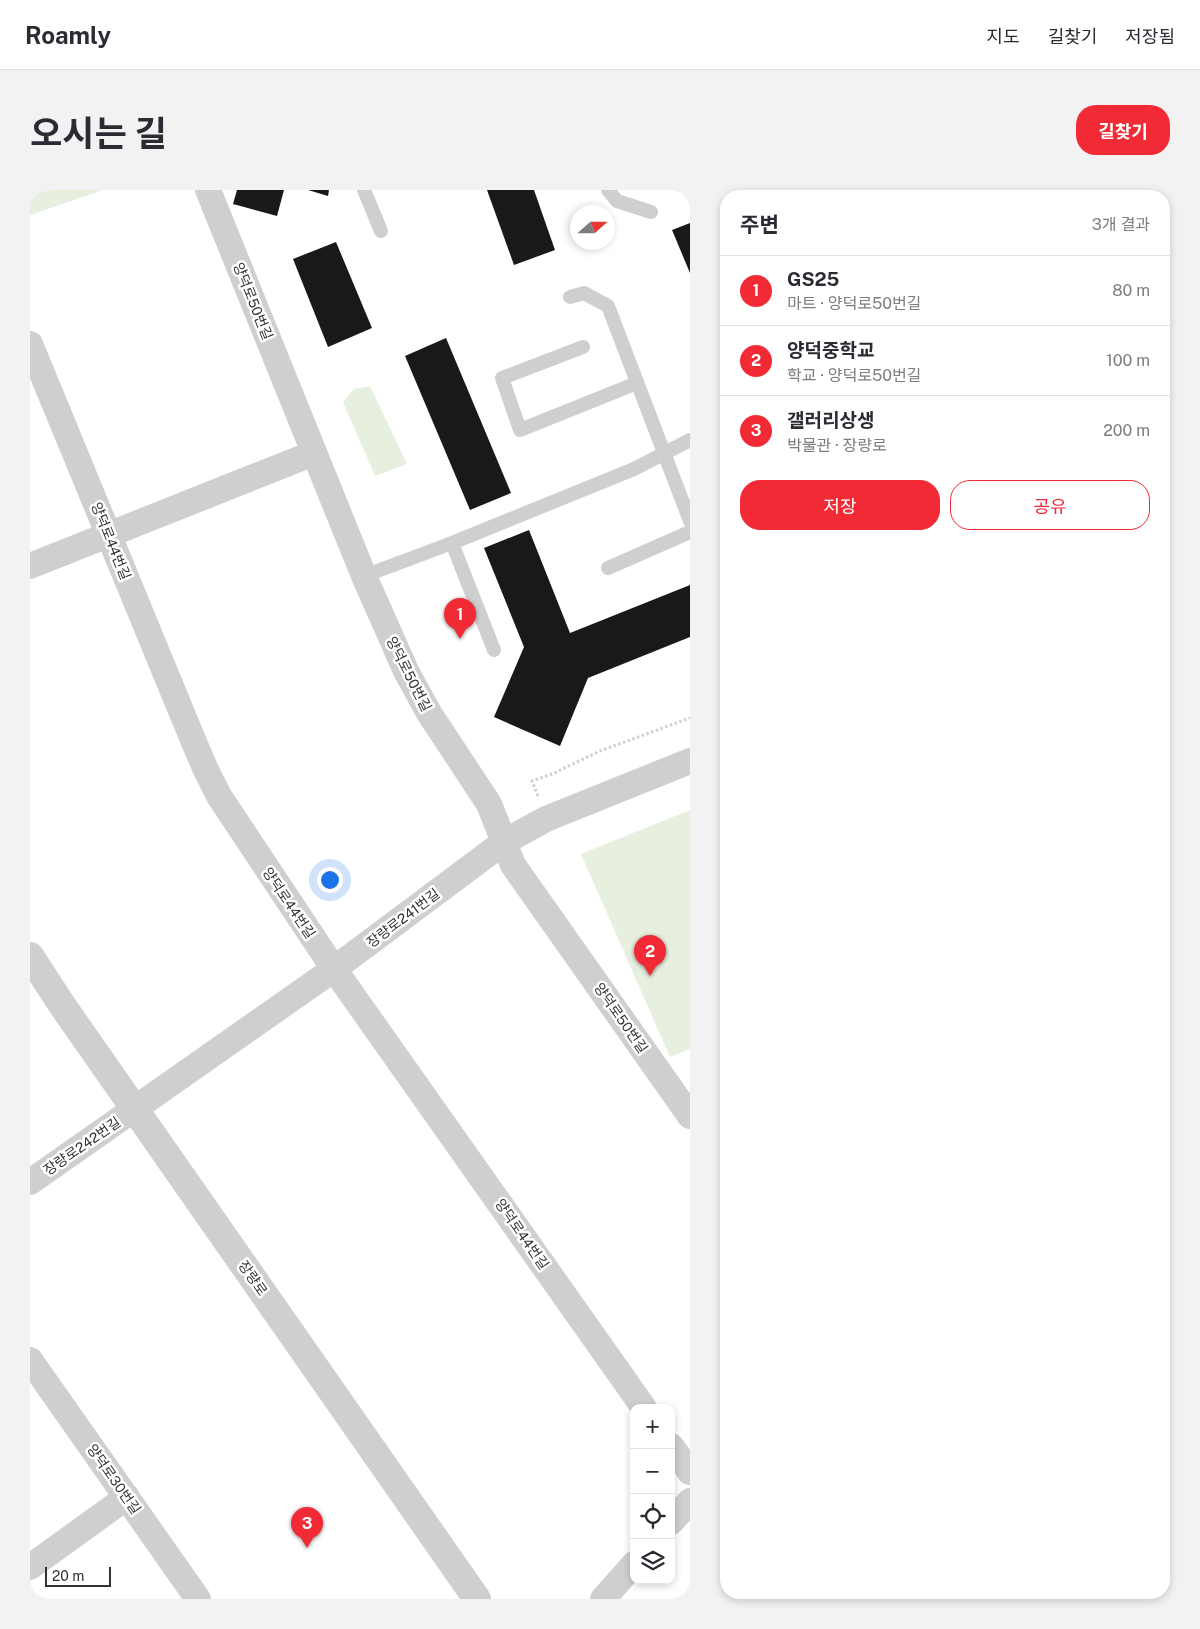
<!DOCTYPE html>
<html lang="ko">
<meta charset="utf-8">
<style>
body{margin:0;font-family:"Public Sans","Noto Sans KR",sans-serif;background:#f2f2f3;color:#2b2b33}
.controls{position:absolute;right:15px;bottom:15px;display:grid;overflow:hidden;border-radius:10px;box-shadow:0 2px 8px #0003}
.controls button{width:45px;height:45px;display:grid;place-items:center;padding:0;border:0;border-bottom:1px solid #e1e1e2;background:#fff;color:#2b2b33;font:25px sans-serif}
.compass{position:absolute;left:540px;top:15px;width:45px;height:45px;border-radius:50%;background:#fff;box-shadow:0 2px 8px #0003;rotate:69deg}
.scale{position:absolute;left:15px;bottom:12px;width:66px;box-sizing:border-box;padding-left:5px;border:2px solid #323232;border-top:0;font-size:14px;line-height:18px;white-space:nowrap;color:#323232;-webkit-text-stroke:4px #fff;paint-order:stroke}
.you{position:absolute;left:299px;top:689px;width:18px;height:18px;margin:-12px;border:4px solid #fff;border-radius:50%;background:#1a73e8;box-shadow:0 0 0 8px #1a73e833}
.badge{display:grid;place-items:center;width:32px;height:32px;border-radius:50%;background:#f22a36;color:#fff;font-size:16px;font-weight:700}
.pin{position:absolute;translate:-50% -41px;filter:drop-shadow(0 1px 2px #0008)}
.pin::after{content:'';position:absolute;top:26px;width:18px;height:15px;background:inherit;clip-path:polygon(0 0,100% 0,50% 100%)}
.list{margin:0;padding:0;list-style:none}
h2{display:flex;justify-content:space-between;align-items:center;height:65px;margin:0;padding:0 20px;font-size:21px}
h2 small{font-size:16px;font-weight:400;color:#7c7c81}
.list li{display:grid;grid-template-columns:32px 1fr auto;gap:15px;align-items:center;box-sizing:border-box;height:70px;padding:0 20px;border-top:1px solid #e1e1e2}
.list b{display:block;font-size:19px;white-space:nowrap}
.list p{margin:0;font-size:16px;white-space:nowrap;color:#7c7c81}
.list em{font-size:16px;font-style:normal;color:#7c7c81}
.actions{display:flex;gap:10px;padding:15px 20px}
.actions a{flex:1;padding:11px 0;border:1px solid #f22a36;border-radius:20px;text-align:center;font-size:18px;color:#f22a36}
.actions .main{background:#f22a36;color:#fff}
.icon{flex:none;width:28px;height:28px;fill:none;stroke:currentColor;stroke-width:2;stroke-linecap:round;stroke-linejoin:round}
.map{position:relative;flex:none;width:660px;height:1409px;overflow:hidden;border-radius:20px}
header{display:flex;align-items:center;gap:30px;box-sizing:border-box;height:70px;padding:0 25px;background:#fff;border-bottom:1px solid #e1e1e2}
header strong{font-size:24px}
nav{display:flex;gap:28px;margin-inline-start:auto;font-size:18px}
.intro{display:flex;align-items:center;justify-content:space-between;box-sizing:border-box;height:120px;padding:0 30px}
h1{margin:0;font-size:35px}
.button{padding:12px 22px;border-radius:20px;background:#f22a36;color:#fff;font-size:18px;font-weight:700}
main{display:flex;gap:30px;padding:0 30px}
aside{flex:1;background:#fff;border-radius:20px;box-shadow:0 2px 8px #0003}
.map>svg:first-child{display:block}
.green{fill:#e7efdf}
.building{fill:#191919}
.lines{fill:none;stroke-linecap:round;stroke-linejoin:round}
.path{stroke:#cfcfcf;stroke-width:3;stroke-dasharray:2.5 2.5;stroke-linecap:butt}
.service{stroke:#cfcfcf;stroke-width:14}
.minor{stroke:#cfcfcf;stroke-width:26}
.tertiary{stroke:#cfcfcf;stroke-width:28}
.labels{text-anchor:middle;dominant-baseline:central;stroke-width:5;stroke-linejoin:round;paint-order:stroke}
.street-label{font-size:14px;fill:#323232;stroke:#fff}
</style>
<header>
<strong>Roamly</strong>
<nav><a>지도</a><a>길찾기</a><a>저장됨</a></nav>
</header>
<div class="intro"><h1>오시는 길</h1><a class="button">길찾기</a></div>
<main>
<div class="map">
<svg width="660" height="1409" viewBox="0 0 660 1409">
<rect width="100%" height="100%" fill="#fff"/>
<g class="green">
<polygon points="0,0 73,0 0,25"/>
<polygon points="340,196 377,274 345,286 313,212 324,199"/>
<polygon points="660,620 660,859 640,867 551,664"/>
</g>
<g class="building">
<polygon points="207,0 254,0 247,26 203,14"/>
<polygon points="278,0 299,0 298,6"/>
<polygon points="457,0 504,0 525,60 484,75"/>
<polygon points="660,33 660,83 642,40"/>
<polygon points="306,52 342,138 298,157 263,69"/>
<polygon points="416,148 481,303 440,320 375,166"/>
<polygon points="499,340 540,443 660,395 660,447 558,488 530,556 464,527 494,457 454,358"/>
</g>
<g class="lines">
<polyline class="path" points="508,606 502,591 522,584 570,561 660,528"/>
<g class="service">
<polyline points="334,0 351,41"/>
<polyline points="578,0 587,11 621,22"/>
<polyline points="540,107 554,103 578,116 660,331"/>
<polyline points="553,157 472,188 490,240 607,193"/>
<polyline points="422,353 464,460"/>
<polyline points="578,378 660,342"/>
<polyline points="334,386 422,353 604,279 660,250"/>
</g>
<g class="minor">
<polyline points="178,0 334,386 376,481 399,523 459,614 483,675 660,926"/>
<polyline points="0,154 161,545 175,578 189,606 304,779 614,1218"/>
<polyline points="0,376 284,263"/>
<polyline points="0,992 304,779 474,652 516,629 660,571"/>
<polyline points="0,1170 168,1409"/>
<polyline points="641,1256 660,1282"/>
<polyline points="641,1332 660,1311"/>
<polyline points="0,1377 97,1307"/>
<polyline points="573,1409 604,1374"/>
</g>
<polyline class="tertiary" points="0,766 32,815 447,1409"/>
</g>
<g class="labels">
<g class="street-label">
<text transform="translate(223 111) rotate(68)">양덕로50번길</text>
<text transform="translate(81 351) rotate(68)">양덕로44번길</text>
<text transform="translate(379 484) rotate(63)">양덕로50번길</text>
<text transform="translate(259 713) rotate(56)">양덕로44번길</text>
<text transform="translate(373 728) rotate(-37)">장량로241번길</text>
<text transform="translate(591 828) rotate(55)">양덕로50번길</text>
<text transform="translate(52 956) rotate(-35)">장량로242번길</text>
<text transform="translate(492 1044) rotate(55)">양덕로44번길</text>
<text transform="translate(223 1088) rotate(55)">장량로</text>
<text transform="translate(84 1289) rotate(55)">양덕로30번길</text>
</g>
</g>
</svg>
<div class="controls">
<button>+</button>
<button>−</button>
<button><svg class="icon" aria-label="locate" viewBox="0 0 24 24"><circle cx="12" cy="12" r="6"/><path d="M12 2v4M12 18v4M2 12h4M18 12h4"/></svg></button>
<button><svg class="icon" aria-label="layers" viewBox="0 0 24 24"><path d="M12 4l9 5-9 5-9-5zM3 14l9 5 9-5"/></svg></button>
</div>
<svg class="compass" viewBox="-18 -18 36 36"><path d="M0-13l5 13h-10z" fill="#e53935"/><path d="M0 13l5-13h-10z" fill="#7c7c81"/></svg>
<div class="scale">20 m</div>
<div class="you"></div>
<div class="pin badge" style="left:430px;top:449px">1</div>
<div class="pin badge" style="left:620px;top:786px">2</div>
<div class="pin badge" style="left:277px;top:1358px">3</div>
</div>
<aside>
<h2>주변<small>3개 결과</small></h2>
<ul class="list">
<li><span class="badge">1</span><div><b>GS25</b><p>마트 · 양덕로50번길</p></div><em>80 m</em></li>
<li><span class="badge">2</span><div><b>양덕중학교</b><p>학교 · 양덕로50번길</p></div><em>100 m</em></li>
<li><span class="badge">3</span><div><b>갤러리상생</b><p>박물관 · 장량로</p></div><em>200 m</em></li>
</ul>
<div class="actions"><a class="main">저장</a><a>공유</a></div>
</aside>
</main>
